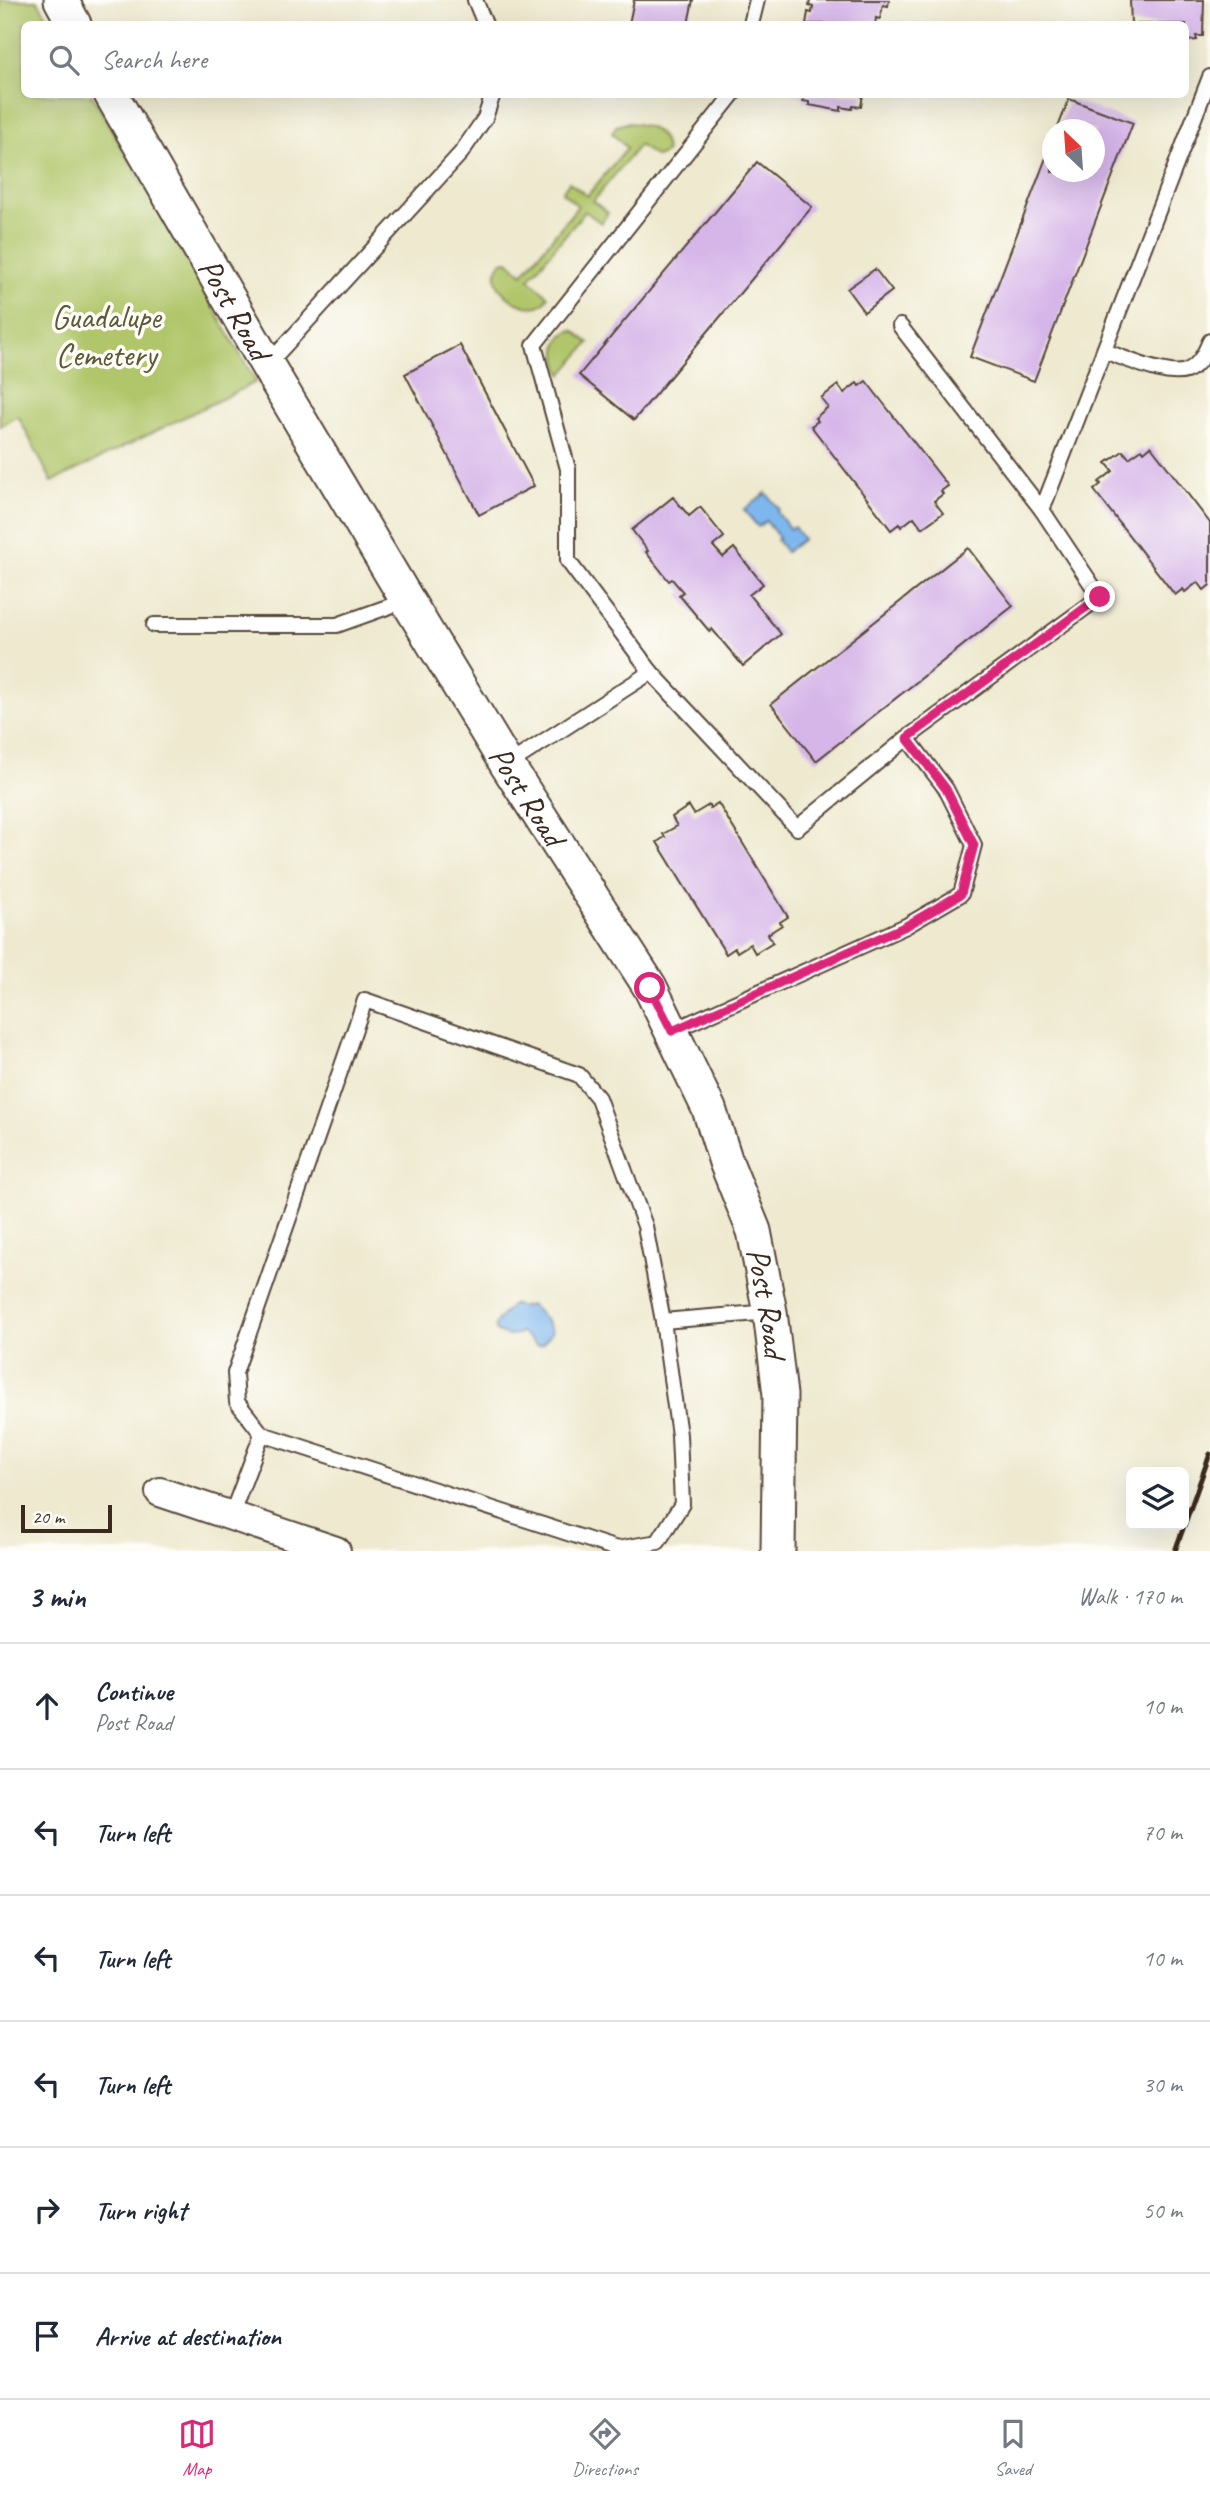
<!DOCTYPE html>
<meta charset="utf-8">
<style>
body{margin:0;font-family:Caveat,sans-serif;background:#f6f6f7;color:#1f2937}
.controls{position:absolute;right:21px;bottom:21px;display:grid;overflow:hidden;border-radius:10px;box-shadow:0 7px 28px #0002}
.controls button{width:63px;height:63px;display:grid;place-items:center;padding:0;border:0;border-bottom:2px solid #e0e1e3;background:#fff;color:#1f2937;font:35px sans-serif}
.compass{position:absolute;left:1042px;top:119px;width:63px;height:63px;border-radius:50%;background:#fff;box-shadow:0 7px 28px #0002;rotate:335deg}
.scale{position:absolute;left:21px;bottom:18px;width:91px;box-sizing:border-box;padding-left:7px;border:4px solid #3b2a1e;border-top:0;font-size:19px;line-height:24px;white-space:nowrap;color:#3b2a1e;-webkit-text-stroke:5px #fdfcf7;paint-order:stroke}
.stop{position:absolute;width:21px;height:21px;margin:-16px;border:5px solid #db2777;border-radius:50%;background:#fff}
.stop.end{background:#db2777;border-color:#fff;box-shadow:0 2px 7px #0008}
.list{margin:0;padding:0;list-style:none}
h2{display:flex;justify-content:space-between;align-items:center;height:91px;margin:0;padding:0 28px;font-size:30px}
h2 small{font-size:23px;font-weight:400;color:#747a83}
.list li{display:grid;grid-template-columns:46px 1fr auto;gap:21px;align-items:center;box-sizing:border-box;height:126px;padding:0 28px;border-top:2px solid #e0e1e3}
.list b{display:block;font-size:26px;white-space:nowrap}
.list p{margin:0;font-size:23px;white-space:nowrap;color:#747a83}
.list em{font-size:23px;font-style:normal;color:#747a83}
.icon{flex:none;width:38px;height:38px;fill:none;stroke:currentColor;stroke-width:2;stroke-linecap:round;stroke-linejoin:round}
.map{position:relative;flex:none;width:1210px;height:1551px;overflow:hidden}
.search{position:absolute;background:#fff;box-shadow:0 7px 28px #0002;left:21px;right:21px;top:21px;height:77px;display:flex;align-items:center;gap:18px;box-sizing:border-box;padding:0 24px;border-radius:10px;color:#747a83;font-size:26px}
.sheet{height:847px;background:#fff}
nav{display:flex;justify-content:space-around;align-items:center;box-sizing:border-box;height:98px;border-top:2px solid #e0e1e3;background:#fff;font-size:19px;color:#747a83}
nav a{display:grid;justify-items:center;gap:4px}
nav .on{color:#db2777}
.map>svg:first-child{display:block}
.green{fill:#b1c66b;stroke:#767844;stroke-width:2}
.water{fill:#7eb7ee;stroke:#5c7086;stroke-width:2}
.building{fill:#d6b5e9}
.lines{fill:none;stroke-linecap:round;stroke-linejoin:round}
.service-casing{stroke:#564739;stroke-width:18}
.minor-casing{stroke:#564739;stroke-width:32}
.tertiary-casing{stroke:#564739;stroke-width:37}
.service{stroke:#fff;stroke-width:14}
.minor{stroke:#fff;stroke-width:28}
.tertiary{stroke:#fff;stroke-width:33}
.rail{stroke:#3b2a1e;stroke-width:5}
.route{stroke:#db2777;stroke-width:9}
.labels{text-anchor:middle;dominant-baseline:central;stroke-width:7;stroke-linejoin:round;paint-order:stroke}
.street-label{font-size:33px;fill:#3b2a1e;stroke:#fdfcf7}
.park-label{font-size:33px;fill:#5e5935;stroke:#fdfcf7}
</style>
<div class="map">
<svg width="1210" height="1551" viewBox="0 0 1210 1551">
<rect width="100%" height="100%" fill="#fdfcf7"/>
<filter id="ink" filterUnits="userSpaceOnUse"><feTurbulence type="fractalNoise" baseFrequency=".0143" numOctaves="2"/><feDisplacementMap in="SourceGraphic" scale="14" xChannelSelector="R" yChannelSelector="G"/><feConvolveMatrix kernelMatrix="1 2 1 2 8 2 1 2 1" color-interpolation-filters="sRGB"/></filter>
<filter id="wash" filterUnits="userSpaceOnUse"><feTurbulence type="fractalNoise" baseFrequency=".00686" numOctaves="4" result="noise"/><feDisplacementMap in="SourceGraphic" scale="28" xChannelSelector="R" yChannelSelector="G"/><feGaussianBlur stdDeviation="1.57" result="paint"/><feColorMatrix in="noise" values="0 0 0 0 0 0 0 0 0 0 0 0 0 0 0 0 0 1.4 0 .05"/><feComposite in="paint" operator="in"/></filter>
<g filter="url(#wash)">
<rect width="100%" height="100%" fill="#eee9cf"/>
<g class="green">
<polygon points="0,0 37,0 52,24 24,24 24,94 92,95 256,382 52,482 18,416 0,426"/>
<path d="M627,123C647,124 666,130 666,153L656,157L639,145L593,201L608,213L601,223L585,211L529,279L548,296C539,324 478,291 501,262L508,261L523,274L578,206L562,192L569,182L587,196L627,148L612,133L616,126Z"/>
<path d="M573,330L589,343L562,375C555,359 552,336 573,330Z"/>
</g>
<g class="water">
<polygon points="766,493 779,509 777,512 790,529 794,527 803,539 786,552 777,540 779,538 766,521 758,527 744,510"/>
<path d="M513,1304L519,1307L531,1305C537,1310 551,1325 552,1332C536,1355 538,1344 522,1333L508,1336L497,1332L495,1327C497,1320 507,1309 513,1304Z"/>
</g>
<g id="blocks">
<g class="building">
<polygon points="634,0 693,0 688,24 629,24"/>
<polygon points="810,0 889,0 888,6 883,5 880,19 876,18 875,24 806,24 808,12 812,13 813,7 809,6"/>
<polygon points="1130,0 1204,0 1203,36 1196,36 1197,40 1186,41 1186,24 1131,24"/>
<polygon points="793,94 863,94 861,107 853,106 852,109 841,107 841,111 809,105 809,102 803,101 804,98"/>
<polygon points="1069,99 1133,123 1034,381 970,357 1052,142 1052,172 1094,172 1094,130 1057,130"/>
<polygon points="757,162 812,207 634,420 579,375"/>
<polygon points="875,269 892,291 864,312 847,289"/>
<polygon points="460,345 534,486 479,515 405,374"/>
<polygon points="866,381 948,486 941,491 943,494 934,501 943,513 922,528 914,517 901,527 899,524 891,530 811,426 818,421 815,418 828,407 821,398 838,385 844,393 857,383 859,386"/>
<polygon points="1151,446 1210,523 1210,585 1204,590 1198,582 1185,592 1183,589 1175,595 1094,490 1101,484 1099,482 1113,471 1106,463 1123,451 1129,458 1142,449 1144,452"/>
<polygon points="673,497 689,516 700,507 724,537 713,546 723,557 734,548 763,584 749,595 781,634 743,666 712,629 710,632 679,595 683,592 672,579 669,581 646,552 648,551 632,530"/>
<polygon points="968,548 1013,606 816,761 771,704"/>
<polygon points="718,803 788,917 780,922 782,925 768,934 773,942 755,953 750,944 737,952 735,948 726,954 657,842 665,837 663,834 677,826 672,817 689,806 694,814 709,805 710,808"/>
</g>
</g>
</g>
<g filter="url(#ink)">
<use href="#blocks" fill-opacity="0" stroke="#564739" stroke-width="2"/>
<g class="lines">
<g class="service-casing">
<g id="service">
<polyline points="475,0 485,24"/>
<polyline points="751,24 757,0"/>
<polyline points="900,326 1042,510"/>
<path d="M1104,351C1123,357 1167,378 1186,371C1199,366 1205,353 1210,341"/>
<polyline points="268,364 461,153 485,118 493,94"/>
<polyline points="154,625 337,625 407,600"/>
<polyline points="651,672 568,561 568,469 534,345 733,94"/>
<polyline points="507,765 651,672 797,828 907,738 1100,597 1042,510 1210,77"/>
<polyline points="672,1031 906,926 961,894 974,845 946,789 907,738"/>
<polyline points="663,1321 770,1312"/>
<polyline points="231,1516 262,1434 617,1549 658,1542 682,1504 679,1435 663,1321 645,1226 598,1098 579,1075 365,1000 235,1373 237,1402 262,1434"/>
</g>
</g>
<g class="minor-casing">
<polyline id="minor" points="160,1492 336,1551"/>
</g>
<g class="tertiary-casing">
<g id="tertiary">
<polyline points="61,0 74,24"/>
<path id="s1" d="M111,94L267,365L407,600L507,765L650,987L709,1109L726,1162L754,1231L770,1312L780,1395L778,1551"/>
</g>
</g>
<use href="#service" class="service"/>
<use href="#minor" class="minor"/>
<use href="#tertiary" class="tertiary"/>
<polyline class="rail" points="1175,1551 1210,1454"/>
</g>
</g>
<g class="lines" filter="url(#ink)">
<polyline class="route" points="650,988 672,1031 906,926 961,894 974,845 946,789 907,738 1100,597"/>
</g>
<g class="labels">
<g class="street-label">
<text stroke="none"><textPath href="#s1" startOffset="248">Post Road</textPath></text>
<text stroke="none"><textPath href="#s1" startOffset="816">Post Road</textPath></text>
<text stroke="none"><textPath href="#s1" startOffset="1382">Post Road</textPath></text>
</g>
<g class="park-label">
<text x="106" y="317">Guadalupe<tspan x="106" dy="38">Cemetery</tspan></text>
</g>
</g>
</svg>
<div class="controls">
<button><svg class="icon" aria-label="layers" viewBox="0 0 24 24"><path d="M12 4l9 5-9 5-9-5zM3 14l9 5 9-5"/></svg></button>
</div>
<svg class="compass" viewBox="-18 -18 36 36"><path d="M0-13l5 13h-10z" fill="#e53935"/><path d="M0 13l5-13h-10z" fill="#747a83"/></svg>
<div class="scale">20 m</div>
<div class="stop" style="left:650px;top:988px"></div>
<div class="stop end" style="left:1100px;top:597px"></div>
<div class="search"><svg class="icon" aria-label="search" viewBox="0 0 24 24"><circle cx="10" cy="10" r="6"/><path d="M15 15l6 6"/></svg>Search here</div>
</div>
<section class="sheet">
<h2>3 min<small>Walk · 170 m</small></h2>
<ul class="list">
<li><svg class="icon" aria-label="ahead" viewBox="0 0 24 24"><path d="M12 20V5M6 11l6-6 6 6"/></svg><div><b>Continue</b><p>Post Road</p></div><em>10 m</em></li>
<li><svg class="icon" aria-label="left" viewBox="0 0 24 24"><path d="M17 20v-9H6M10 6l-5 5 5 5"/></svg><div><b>Turn left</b></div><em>70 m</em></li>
<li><svg class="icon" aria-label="left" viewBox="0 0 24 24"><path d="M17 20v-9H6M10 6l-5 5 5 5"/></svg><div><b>Turn left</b></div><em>10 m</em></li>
<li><svg class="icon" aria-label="left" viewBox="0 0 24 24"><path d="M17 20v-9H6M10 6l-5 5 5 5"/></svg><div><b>Turn left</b></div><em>30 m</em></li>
<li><svg class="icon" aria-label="right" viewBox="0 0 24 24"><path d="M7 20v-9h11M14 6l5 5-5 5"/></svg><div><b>Turn right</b></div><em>50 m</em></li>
<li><svg class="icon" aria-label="arrive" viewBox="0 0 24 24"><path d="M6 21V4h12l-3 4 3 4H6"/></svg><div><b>Arrive at destination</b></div></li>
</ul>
</section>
<nav>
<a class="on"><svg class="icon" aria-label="map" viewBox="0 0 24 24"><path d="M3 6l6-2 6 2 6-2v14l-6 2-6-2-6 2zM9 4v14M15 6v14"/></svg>Map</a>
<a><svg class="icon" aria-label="directions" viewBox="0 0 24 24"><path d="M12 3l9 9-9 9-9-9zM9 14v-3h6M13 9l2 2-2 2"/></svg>Directions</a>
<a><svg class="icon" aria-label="saved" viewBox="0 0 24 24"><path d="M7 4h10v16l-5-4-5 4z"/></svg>Saved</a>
</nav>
